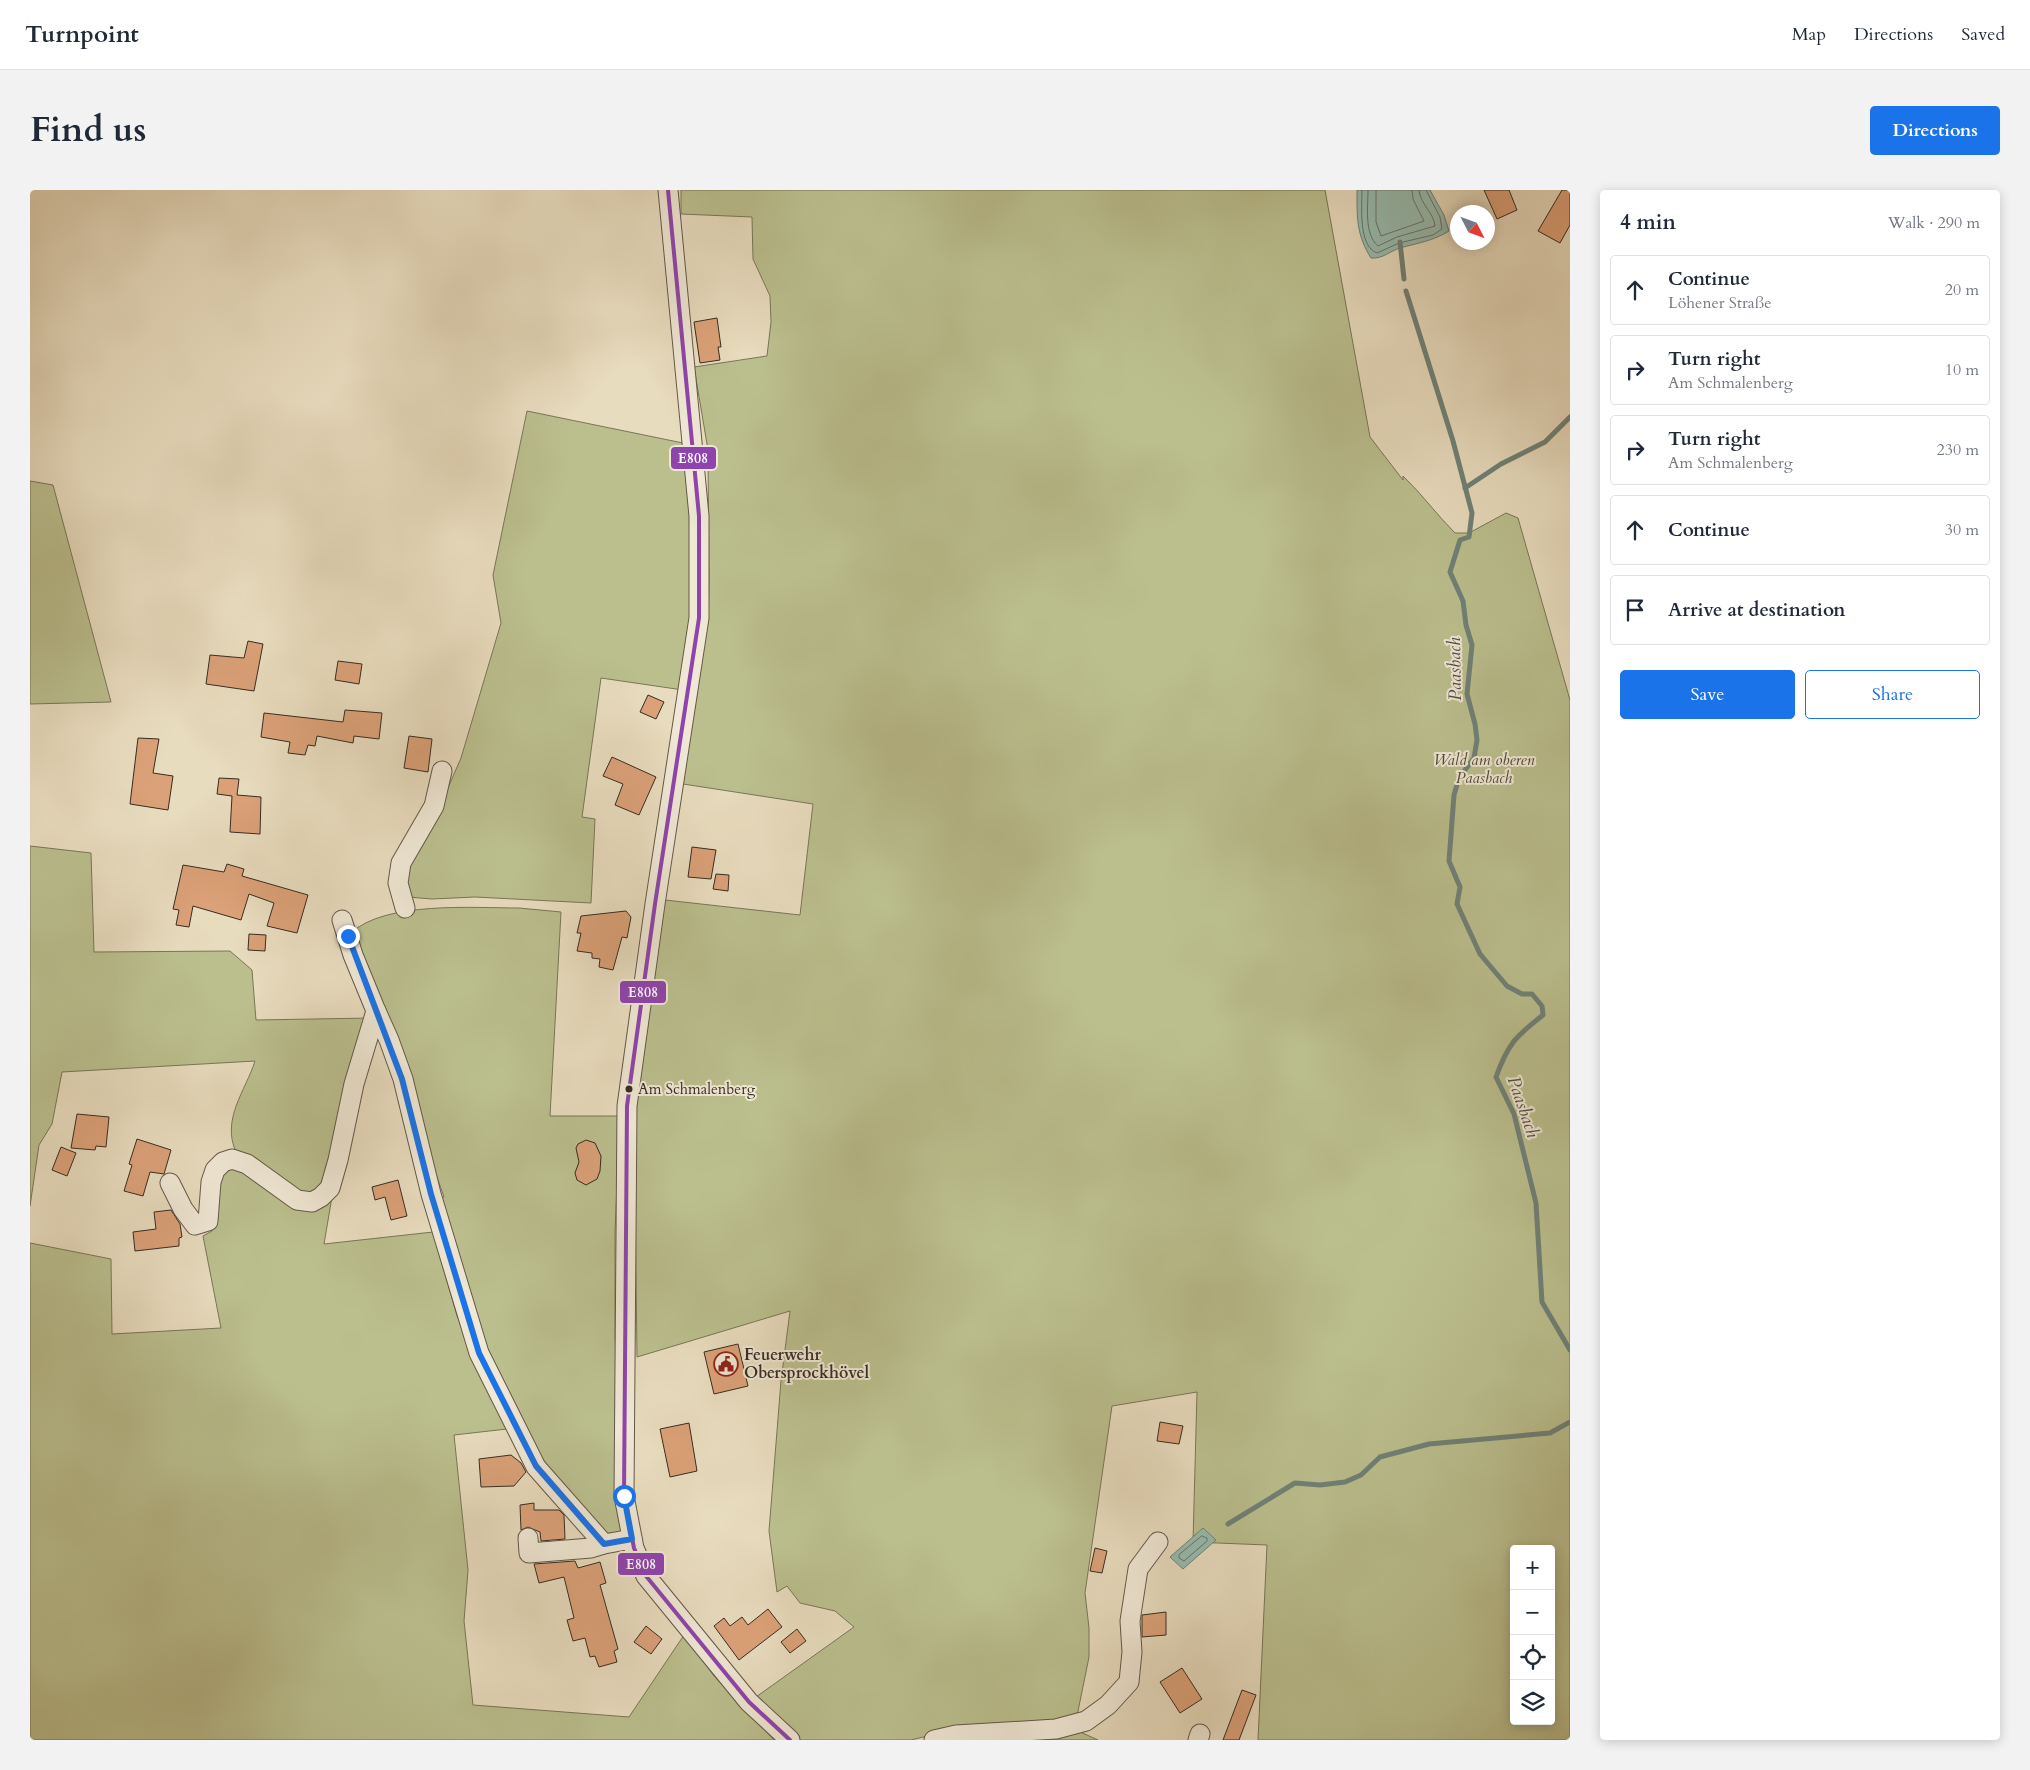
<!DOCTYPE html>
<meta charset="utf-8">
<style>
body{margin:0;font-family:Cardo,serif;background:#f2f2f3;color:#1f2937}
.controls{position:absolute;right:15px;bottom:15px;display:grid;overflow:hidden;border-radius:5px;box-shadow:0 2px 12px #0003}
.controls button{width:45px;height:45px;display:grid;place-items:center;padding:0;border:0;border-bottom:1px solid #e0e1e3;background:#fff;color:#1f2937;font:25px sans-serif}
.compass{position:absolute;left:1420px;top:15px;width:45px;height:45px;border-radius:50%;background:#fff;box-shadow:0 2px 12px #0003;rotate:132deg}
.stop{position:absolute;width:15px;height:15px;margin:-11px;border:4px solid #1a73e8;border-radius:50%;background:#fff}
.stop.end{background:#1a73e8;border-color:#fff;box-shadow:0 1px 5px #0008}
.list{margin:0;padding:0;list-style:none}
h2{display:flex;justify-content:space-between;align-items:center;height:65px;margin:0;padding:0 20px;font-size:21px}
h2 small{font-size:16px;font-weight:400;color:#747a83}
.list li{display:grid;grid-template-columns:32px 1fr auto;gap:15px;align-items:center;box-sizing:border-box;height:70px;margin:0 10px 10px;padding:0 10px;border:1px solid #e0e1e3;border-radius:5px}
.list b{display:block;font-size:19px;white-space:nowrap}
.list p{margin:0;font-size:16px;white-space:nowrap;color:#747a83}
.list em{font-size:16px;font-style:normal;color:#747a83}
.actions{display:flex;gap:10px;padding:15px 20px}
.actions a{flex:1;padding:11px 0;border:1px solid #1a73e8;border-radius:5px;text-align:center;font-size:18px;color:#1a73e8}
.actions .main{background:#1a73e8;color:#fff}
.icon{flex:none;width:28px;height:28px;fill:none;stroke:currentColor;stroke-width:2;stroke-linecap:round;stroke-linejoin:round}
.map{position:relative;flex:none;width:1540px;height:1550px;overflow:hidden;border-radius:5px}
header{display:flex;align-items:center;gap:30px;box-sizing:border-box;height:70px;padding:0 25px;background:#fff;border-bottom:1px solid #e0e1e3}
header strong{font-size:24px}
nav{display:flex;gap:28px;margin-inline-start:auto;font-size:18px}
.intro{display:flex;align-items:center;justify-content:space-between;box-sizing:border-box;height:120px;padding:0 30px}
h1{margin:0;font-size:35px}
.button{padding:12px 22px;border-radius:5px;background:#1a73e8;color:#fff;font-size:18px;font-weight:700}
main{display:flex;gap:30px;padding:0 30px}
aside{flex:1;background:#fff;border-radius:5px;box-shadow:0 2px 12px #0003}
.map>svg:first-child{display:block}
.green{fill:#bbbf8e;stroke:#787658;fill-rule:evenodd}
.water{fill:#97bcb0;stroke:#708277}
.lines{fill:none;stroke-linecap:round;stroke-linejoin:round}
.shore{stroke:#667469;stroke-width:1}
.stream{stroke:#708277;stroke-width:5}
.building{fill:#dba178;stroke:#362c22}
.minor-casing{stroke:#625849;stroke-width:21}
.minor{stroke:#f0e8d5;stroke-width:19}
.bus-1-casing{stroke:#f0e8d5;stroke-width:8}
.bus-1{stroke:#8e44ad;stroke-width:4}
.route{stroke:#1a73e8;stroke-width:6}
.bus-dot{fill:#362c22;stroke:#f0e8d5;stroke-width:2}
.labels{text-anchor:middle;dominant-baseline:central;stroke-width:4;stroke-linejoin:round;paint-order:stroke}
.bus-label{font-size:15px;fill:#362c22;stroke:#f0e8d5;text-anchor:start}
.park-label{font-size:16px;font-style:italic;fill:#514938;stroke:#f0e8d5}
.poi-label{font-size:16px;font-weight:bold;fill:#362c22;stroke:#f0e8d5;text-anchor:start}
.water-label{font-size:18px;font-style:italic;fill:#4e5046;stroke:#f0e8d5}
.line-badge{stroke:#f0e8d5;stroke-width:2}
.badge-label{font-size:14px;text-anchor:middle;font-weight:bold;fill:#fff}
</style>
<header>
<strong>Turnpoint</strong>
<nav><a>Map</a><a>Directions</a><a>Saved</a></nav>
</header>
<div class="intro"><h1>Find us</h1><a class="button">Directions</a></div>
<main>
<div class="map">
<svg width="1540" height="1550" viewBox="0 0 1540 1550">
<rect width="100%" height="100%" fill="#e8dcbe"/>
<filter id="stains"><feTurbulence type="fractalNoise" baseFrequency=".004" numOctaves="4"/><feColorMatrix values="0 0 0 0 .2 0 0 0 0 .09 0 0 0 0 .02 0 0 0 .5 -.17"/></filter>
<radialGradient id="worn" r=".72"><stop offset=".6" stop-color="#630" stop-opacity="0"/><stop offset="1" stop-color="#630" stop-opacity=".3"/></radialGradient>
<g class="green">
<path d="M651,0H1295L1340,247L1373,290V286C1392,304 1406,324 1425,343H1439L1476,323L1488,328L1540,510V1550H1228L1237,1355L1163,1352L1167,1202L1082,1216L1055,1403L1059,1438V1467L1046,1531L918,1541L881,1550H770L726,1507L824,1437L805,1421L770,1413L757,1396L747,1402L739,1341L751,1191L760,1121L607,1167L604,925L608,872L635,710L770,725L783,614L653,594L678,430L679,394L678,260L664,177L737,166L741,132L740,106L723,69L722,27L651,24ZM1484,1359H1521V1531H1484Z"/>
<polygon points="497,221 653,253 660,329 662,428 653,500 571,488 552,627 565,629 561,713 445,707 402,709 378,707 377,671 407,623 431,568 471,433 463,385"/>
<polygon points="0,291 23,295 81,512 0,514"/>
<path d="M0,656L61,663L64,762L200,761L222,780L226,830L341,828L295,997L281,1008L206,962C191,929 216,900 225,871L32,882L22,934L9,955L0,1016Z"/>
<path d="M489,718L531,722L520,926H590L585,1041V1146L594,1345L576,1343L518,1282L454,1155L409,1008L414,1007L321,743C355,711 443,718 489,718Z"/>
<polygon points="203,973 263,1012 303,1001 294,1054 403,1042 427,1126 477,1239 424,1245 438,1380 434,1431 443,1515 599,1527 654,1445 684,1486 744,1550 0,1550 0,1053 81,1069 82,1144 191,1138 173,1046 182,1041 184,995"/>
<polygon points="1048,1541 1068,1550 994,1550"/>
</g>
<g class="water">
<path d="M1327,0H1400L1414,25L1419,41C1403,51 1388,53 1370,58C1360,61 1353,69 1341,68C1326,44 1327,27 1327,0Z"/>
<polygon points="1173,1338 1186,1350 1153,1379 1140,1367"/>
</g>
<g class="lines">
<g class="shore">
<path d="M1332,0C1332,16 1328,56 1347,63L1369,53L1403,45L1412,39L1410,27L1396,0"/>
<path d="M1338,0C1338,17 1334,44 1348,56L1367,47L1405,36C1404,23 1390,14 1389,0"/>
<polyline points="1346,0 1346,32 1351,46 1394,31 1383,9 1382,0"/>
<polygon points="1172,1346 1177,1348 1177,1351 1154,1371 1149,1368 1149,1365"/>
</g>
<g class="stream">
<polyline points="1370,52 1374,89"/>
<path d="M1376,101L1423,251L1442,323L1439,347L1430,350L1420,382L1433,411L1436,435L1442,455L1437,504L1445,534L1447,550L1444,568L1429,588L1424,605L1419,671L1430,697L1427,714L1450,764L1477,796L1492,804H1502L1512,816L1513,825C1485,847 1478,854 1466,887L1484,924L1506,1013L1512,1112L1540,1160"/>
<polyline points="1435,298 1471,274 1515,252 1540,227"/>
<polyline points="1198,1334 1265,1293 1290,1295 1315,1292 1331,1285 1350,1267 1399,1254 1520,1243 1540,1232"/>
</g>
</g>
<g class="building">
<polygon points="1454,0 1479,0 1487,20 1467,29"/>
<polygon points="1532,0 1540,0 1540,35 1530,53 1508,41"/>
<polygon points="687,128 691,157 688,157 690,170 670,173 664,132"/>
<polygon points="218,451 233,454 224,501 176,494 180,465 214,468"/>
<polygon points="308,471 332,474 329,494 305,490"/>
<polygon points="618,505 634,512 626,529 610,522"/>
<polygon points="315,520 352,523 349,549 324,546 323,553 287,546 285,556 278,555 275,565 258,563 260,552 231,547 234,523 313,532"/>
<polygon points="379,546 402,549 398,582 374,578"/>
<polygon points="108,548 129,549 123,583 143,586 138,620 100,614"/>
<polygon points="582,567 626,587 609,625 585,615 593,594 573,586"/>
<polygon points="189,588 209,589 207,605 231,607 230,644 200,642 202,606 187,604"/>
<polygon points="662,657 686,660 681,689 658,687"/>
<polygon points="197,674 214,679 212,686 278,705 267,743 237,736 244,713 219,704 211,730 163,716 159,737 146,735 149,720 143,719 153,675 194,682"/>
<polygon points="686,684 699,685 698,701 683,699"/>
<polygon points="596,721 601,727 597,748 592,747 583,780 569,777 570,769 562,768 562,763 547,761 551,743 547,743 551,726"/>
<polygon points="219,744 236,745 235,761 218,760"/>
<polygon points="47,924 79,927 76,957 66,956 65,960 41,958"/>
<polygon points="107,949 141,960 134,984 120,982 113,1006 94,1001 102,975 99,974"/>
<polygon points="556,950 565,953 571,966 570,981 567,989 556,995 547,990 545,983 549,972 546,958 548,954"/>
<polygon points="31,957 46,963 37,986 22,980"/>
<polygon points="368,990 377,1026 361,1030 355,1007 345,1010 342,997"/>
<polygon points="141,1020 150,1034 152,1047 149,1048 149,1056 105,1061 103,1042 126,1039 124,1022"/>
<polygon points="708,1154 718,1196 684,1204 674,1162"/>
<polygon points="1130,1232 1153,1236 1149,1254 1127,1251"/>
<polygon points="659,1233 667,1281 640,1287 630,1239"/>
<polygon points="481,1265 491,1273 496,1282 484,1296 451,1297 449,1269"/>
<polygon points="504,1313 504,1320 529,1320 534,1325 535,1349 511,1351 510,1342 498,1337 491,1340 490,1315"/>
<polygon points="1065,1358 1077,1361 1072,1383 1060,1381"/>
<polygon points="545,1371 548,1378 570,1372 576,1393 570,1395 588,1459 584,1461 587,1472 569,1477 565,1466 560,1467 555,1448 543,1451 537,1430 544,1428 534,1387 509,1393 504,1374"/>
<polygon points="738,1419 752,1437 709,1470 684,1436 694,1428 700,1436 712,1427 718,1435"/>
<polygon points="1136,1422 1136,1445 1112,1447 1112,1425"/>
<polygon points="616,1436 632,1449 621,1464 604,1452"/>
<polygon points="767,1439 776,1451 760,1463 751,1452"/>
<polygon points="1152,1478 1172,1509 1150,1523 1130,1492"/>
<polygon points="1212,1500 1226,1505 1209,1550 1193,1550"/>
</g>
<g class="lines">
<g class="minor-casing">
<g id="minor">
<polyline points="638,0 669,326 669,428 625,714 597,916 594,1306 604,1358 616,1386 719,1512 760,1550"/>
<polyline points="375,718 368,693 371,673 404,616 412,581"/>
<polyline points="346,821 359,850 373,889 401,1004 449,1163 506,1277 574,1354 602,1349"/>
<polyline points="140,993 153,1019 165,1035 178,1031 181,992 185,980 193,972 202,969 217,974 267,1010 282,1012 291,1007 300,998 308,970 324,894 346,821 323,765 312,730"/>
<polyline points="498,1348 499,1363 561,1358 574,1354"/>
<polyline points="904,1550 926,1545 1026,1539 1056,1531 1078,1515 1099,1492 1102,1462 1100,1431 1108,1379 1128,1352"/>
<polyline points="1168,1550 1170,1544"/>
</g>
</g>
<use href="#minor" class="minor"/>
<g class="bus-1-casing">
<polyline id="bus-1" points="638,0 669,326 669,428 625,714 597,916 594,1306 604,1358 616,1386 719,1512 760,1550"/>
</g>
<use href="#bus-1" class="bus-1"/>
</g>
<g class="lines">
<polyline class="route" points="318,746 372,889 401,1004 449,1163 506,1276 574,1354 602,1349 594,1306"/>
</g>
<defs>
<g id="civic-ring" transform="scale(1.25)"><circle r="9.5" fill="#f0e8d5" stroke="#8f2418" stroke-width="1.5"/><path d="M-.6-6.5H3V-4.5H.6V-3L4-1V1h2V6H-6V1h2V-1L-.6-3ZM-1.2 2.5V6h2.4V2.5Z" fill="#8f2418"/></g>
</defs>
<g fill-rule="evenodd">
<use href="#civic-ring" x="696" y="1174"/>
</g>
<circle class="bus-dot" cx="599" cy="899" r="4.5"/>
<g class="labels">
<g class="bus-label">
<text x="608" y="899">Am Schmalenberg</text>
</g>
<g class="park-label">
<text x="1454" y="570">Wald am oberen<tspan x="1454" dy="18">Paasbach</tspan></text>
</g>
<g class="poi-label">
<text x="714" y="1165">Feuerwehr<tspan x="714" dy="18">Obersprockhövel</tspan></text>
</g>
<g class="water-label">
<text transform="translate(1425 479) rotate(-91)">Paasbach</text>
<text transform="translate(1493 917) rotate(71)">Paasbach</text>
</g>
</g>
<g class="line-badge">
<rect x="640" y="256" width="47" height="24" rx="5" fill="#8e44ad"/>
<rect x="589" y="790" width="48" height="24" rx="5" fill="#8e44ad"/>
<rect x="587" y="1362" width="48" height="24" rx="5" fill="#8e44ad"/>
</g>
<g class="badge-label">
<text x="663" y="273">E808</text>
<text x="613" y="807">E808</text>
<text x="611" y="1379">E808</text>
</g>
<rect width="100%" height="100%" filter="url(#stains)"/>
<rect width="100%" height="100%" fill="url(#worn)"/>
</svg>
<div class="controls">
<button>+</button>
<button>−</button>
<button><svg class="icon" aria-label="locate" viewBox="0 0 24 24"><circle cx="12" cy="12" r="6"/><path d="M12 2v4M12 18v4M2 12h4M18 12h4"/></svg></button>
<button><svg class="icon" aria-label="layers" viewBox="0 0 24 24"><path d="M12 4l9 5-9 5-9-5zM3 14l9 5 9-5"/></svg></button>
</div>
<svg class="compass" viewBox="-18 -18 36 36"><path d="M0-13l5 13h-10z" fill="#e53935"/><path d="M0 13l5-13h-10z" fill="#747a83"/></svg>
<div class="stop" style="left:594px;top:1306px"></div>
<div class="stop end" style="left:318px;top:746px"></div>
</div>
<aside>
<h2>4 min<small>Walk · 290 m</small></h2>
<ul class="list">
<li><svg class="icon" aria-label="ahead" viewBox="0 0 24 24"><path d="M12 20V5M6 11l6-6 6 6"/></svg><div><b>Continue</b><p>Löhener Straße</p></div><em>20 m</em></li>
<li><svg class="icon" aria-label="right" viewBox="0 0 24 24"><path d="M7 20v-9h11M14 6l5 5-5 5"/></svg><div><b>Turn right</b><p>Am Schmalenberg</p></div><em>10 m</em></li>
<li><svg class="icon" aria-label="right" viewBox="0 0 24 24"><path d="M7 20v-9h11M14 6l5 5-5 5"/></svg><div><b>Turn right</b><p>Am Schmalenberg</p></div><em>230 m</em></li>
<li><svg class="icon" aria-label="ahead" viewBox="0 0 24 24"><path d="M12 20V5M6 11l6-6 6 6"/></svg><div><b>Continue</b></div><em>30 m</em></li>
<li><svg class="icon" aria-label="arrive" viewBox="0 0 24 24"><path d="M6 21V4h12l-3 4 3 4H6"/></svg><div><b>Arrive at destination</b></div></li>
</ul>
<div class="actions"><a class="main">Save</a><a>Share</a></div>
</aside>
</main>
